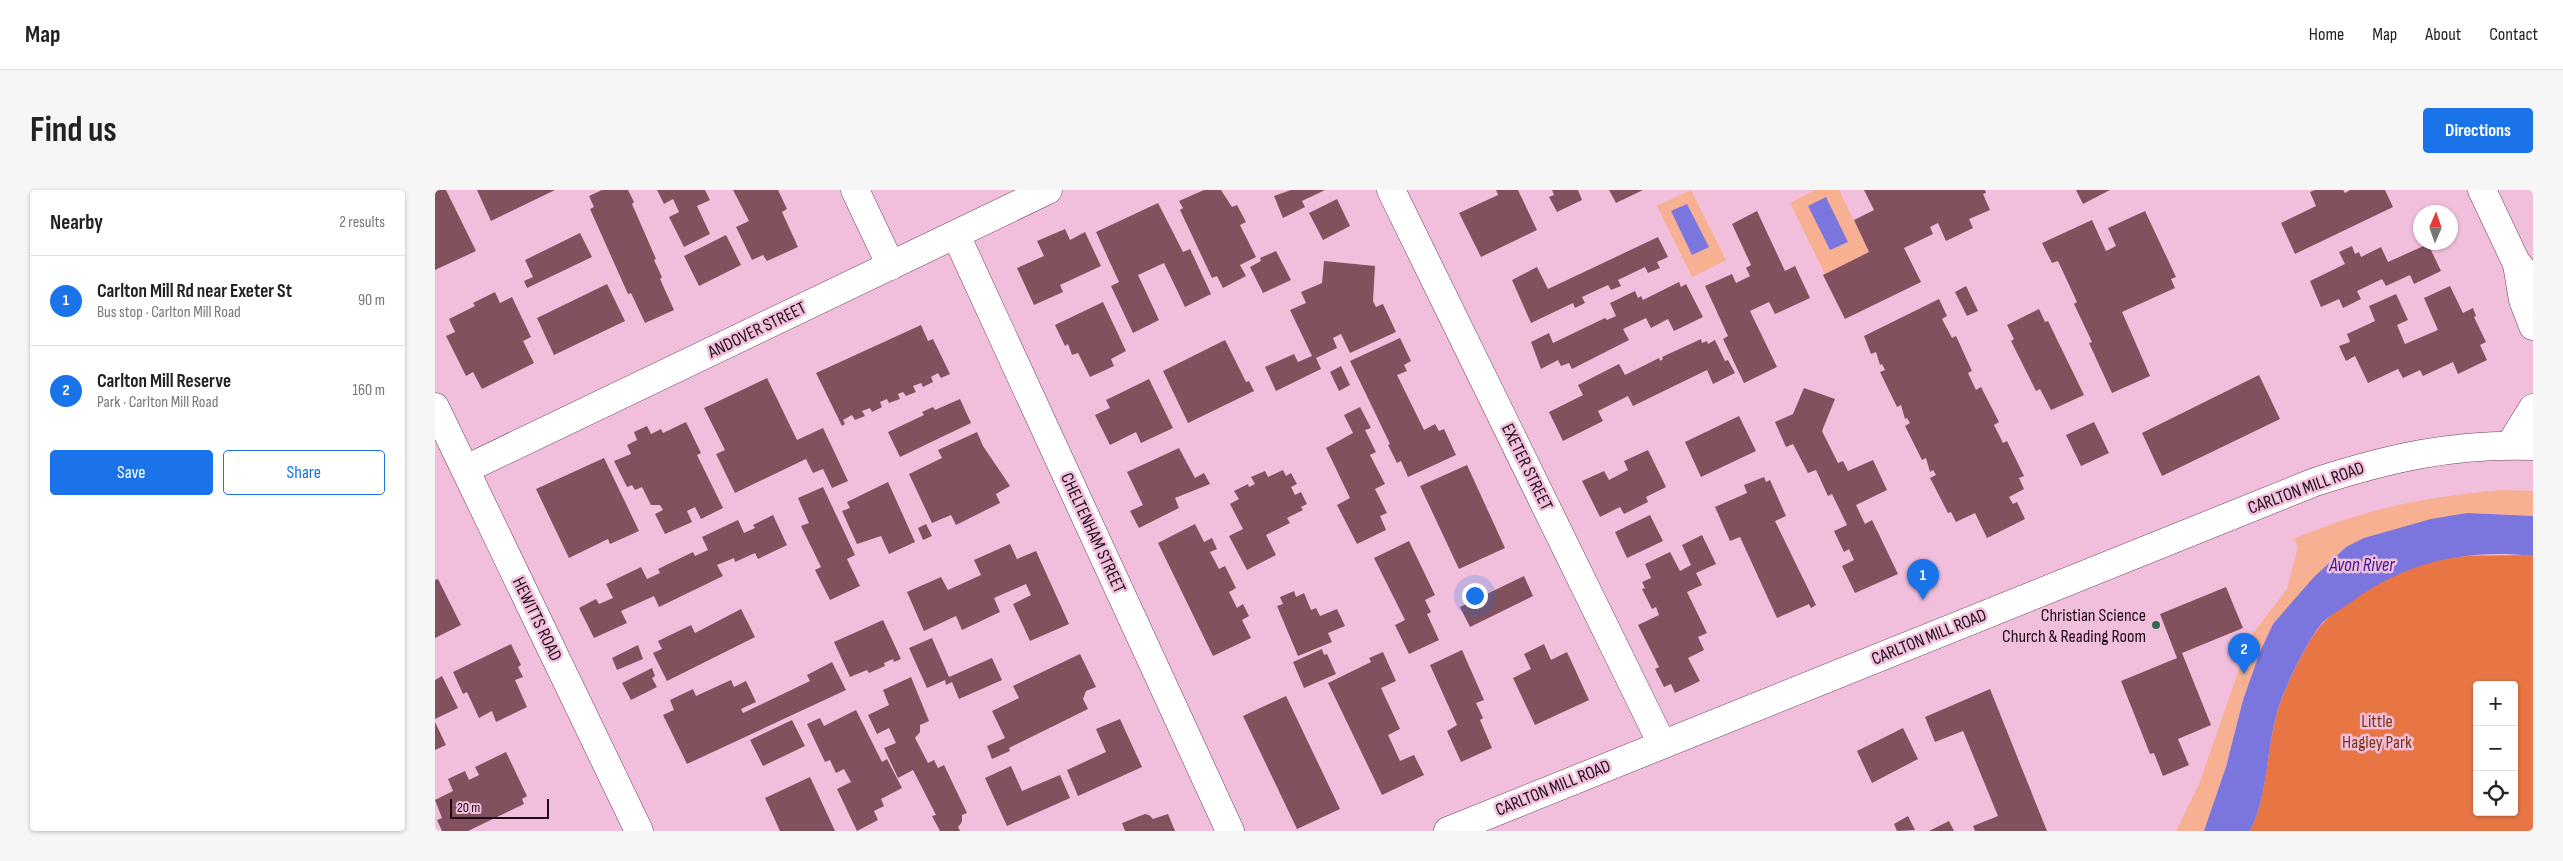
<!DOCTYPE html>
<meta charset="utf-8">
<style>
body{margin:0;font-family:"Sofia Sans Condensed",sans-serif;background:#f6f6f6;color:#222}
.controls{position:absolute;right:15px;bottom:15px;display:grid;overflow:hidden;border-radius:5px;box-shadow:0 1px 4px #0004}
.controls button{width:45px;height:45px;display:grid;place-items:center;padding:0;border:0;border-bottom:1px solid #e0e0e0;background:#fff;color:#222;font:25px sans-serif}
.compass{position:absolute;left:1978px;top:15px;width:45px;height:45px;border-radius:50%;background:#fff;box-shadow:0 1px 4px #0004;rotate:2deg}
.scale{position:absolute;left:15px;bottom:12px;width:99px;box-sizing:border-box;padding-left:5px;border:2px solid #1d0c17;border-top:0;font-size:14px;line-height:18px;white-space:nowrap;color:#1d0c17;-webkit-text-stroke:4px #f1bfdc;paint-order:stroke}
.you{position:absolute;left:1039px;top:405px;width:18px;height:18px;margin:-12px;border:4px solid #fff;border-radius:50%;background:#1a73e8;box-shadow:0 0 0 8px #1a73e833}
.badge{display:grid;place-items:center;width:32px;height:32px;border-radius:50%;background:#1a73e8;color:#fff;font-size:16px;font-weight:700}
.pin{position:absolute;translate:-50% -41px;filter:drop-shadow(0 1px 2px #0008)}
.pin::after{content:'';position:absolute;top:26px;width:18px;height:15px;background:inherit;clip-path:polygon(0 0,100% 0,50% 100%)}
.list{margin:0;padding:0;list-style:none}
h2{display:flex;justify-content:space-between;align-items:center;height:65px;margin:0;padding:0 20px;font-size:21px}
h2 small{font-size:16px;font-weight:400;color:#767676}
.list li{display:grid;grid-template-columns:32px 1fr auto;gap:15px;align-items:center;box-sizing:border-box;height:90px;padding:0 20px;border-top:1px solid #e0e0e0}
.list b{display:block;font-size:19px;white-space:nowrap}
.list p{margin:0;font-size:16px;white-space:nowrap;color:#767676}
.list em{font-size:16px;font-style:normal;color:#767676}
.actions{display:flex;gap:10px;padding:15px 20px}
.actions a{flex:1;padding:11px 0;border:1px solid #1a73e8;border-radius:5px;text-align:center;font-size:18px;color:#1a73e8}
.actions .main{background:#1a73e8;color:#fff}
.icon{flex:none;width:28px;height:28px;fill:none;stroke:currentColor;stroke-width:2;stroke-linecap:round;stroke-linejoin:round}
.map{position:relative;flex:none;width:2098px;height:641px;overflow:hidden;border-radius:5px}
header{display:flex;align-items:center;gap:30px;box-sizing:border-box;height:70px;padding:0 25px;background:#fff;border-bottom:1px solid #e0e0e0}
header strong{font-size:24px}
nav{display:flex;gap:28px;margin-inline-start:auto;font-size:18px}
.intro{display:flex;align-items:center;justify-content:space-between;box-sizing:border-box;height:120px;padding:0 30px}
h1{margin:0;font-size:35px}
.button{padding:12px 22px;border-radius:5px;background:#1a73e8;color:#fff;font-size:18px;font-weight:700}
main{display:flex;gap:30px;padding:0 30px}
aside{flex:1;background:#fff;border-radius:5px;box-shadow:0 1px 4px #0004}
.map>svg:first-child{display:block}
.green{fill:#f7b092}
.forest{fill:#e77644;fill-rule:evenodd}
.water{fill:#7b75de}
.building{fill:#83515e}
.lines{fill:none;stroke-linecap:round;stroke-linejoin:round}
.street-casing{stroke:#6a405a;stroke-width:29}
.secondary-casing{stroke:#6a405a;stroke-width:29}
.street{stroke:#fff;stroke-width:28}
.secondary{stroke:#fff;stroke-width:28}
.poi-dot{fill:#316951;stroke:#f1bfdc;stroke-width:2}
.labels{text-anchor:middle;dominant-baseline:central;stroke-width:5;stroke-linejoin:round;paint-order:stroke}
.street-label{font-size:18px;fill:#1d0c17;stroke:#f1bfdc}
.poi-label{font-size:18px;fill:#1d0c17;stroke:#f1bfdc;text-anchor:end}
.park-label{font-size:18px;fill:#7d3411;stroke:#f1bfdc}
.water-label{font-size:19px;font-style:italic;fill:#361694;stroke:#f1bfdc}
</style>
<header>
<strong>Map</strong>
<nav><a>Home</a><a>Map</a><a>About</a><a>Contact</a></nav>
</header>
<div class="intro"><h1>Find us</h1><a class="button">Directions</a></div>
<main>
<aside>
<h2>Nearby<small>2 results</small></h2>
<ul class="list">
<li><span class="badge">1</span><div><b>Carlton Mill Rd near Exeter St</b><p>Bus stop · Carlton Mill Road</p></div><em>90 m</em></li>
<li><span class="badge">2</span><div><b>Carlton Mill Reserve</b><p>Park · Carlton Mill Road</p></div><em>160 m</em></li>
</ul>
<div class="actions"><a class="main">Save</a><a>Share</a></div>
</aside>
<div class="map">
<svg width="2098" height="641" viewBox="0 0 2098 641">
<rect width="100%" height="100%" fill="#f1bfdc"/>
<g class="green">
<polygon points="1256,0 1291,70 1257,87 1222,16"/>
<polygon points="1380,0 1404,0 1434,62 1390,84 1355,13"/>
<path d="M2066,300L2098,301V326L2032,323L1911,357L1894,372L1838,434L1825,462L1808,510L1791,577L1769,641H1741L1765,592L1815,447L1852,399L1863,357L1859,349C1925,320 1994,306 2066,300Z"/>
</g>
<path class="forest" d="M2088,365L2098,366V641H1815C1834,602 1831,556 1844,516C1851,496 1874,446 1889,432C1918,404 1965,378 2005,369C2031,364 2061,366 2088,365ZM2042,495H2079V622H2042Z"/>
<g class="water">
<polygon points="1391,7 1413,52 1395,60 1373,16"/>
<polygon points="1252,14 1274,57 1257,65 1236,21"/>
<path d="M2032,323L2098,326V366C2031,359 1974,371 1919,410C1909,417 1897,424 1888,432C1874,447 1851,495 1844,516C1831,556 1834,603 1815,641H1769L1791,577L1808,510L1825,462L1838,434L1878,388L1911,357L1929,348L1996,329Z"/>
</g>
<g class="building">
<polygon points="0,0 11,0 41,61 0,80"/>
<polygon points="42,0 120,0 56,31"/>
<polygon points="167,0 193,0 199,12 197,14 221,69 219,70 227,87 225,89 239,120 210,133 196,103 193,104 155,19 159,17 154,6"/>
<polygon points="222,0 270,0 275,10 262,16 275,44 249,57 234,27 244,22 238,9 229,14"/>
<polygon points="298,0 343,0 352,19 347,22 363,57 332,71 328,65 317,70 301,37 314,31"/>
<polygon points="769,0 786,0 797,17 802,15 811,32 805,35 821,67 805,75 811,86 788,98 782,86 777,88 745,20 748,18 744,11"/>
<polygon points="856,0 890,0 867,11 870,17 848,28 839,6"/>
<polygon points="1061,0 1083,0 1102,40 1046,67 1024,23 1063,5"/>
<polygon points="1117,0 1143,0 1147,10 1122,22 1114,7 1119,5"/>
<polygon points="1174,0 1208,0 1181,13"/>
<polygon points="1429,0 1550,0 1551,3 1548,4 1555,20 1534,29 1538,38 1511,51 1503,33 1495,37 1498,44 1469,58 1486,92 1410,129 1388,85 1434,62 1419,30 1439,20"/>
<polygon points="1641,0 1675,0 1648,14"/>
<polygon points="1880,0 1908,0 1910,3 1915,0 1950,0 1958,17 1860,64 1846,33 1881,16 1875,2"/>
<polygon points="902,9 915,36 888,50 874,23"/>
<polygon points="723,13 748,62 755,59 776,104 750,117 729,73 703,85 724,130 698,143 676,96 684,92 661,42"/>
<polygon points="1322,21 1350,81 1360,76 1375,108 1340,124 1334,112 1315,121 1342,177 1309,193 1288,149 1293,146 1270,96 1297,84 1301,93 1315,86 1311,78 1316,75 1297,34"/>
<polygon points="1710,21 1741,87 1736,89 1740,98 1687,122 1715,186 1677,203 1654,153 1657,152 1639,114 1642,112 1623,71 1617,73 1607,53 1657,30 1671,61 1681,56 1673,38"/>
<polygon points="630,39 635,50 650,42 666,76 625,95 628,102 599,115 582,78 609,66 602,51"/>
<polygon points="145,43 157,67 92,98 89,91 98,87 90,70"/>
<polygon points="291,45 306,75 264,96 249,66"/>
<polygon points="1223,47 1233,67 1222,72 1225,78 1213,83 1210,77 1183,90 1186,96 1176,100 1173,95 1147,107 1150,113 1140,118 1138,113 1096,133 1077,90 1102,77 1113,99"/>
<polygon points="1993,54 2006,81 1979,94 1975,85 1951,96 1947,89 1922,101 1926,109 1908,118 1904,109 1886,117 1875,91 1910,74 1904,62 1917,56 1920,64 1924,62 1926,67 1946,57 1953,72"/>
<polygon points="841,61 856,90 828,103 815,77 826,71 825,68"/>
<polygon points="889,71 940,76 938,111 941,117 948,114 961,142 915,163 906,144 898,148 902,158 881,168 886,179 841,201 830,177 859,164 863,172 877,166 855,120 871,113 866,102 887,93"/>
<polygon points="1244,92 1246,97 1251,94 1268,127 1239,141 1233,129 1216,138 1211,128 1188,139 1194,150 1137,179 1134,173 1126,176 1123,170 1106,179 1096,152 1114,143 1118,153 1170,128 1172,130 1181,126 1175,113 1200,101 1203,108 1206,106 1208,110"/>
<polygon points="172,94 190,131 119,165 102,128"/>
<polygon points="1531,96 1543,121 1532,126 1520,102"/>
<polygon points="2015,96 2028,123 2038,118 2041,126 2039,127 2051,152 2045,155 2052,170 2023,184 2018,172 1988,186 1985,180 1968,188 1963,179 1933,193 1920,166 1911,171 1904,156 1915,152 1912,144 1940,131 1934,116 1961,104 1973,130 1962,135 1970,154 2003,140 1989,108"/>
<polygon points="60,102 65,113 77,107 96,147 88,151 99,173 47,199 38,182 31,186 11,146 20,142 14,129 40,116 38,113"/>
<polygon points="1504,109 1512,126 1507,129 1517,148 1521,146 1537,181 1533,183 1541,200 1546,197 1564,232 1559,235 1568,253 1572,251 1589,286 1584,288 1589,299 1574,307 1578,314 1582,312 1590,329 1552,348 1540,323 1521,332 1516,322 1513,323 1495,288 1501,285 1498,280 1495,282 1491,268 1487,270 1470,236 1475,233 1472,228 1470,229 1466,215 1462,217 1445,182 1450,180 1447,174 1445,175 1441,162 1436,164 1429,146"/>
<polygon points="668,112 691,161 676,169 679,176 655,187 643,163 637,165 633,154 630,156 620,135"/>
<polygon points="1604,119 1610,132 1613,131 1649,205 1616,220 1605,199 1601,201 1576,151 1579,149 1572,135"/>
<polygon points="486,135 493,151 498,149 515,184 506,188 503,183 496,187 498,192 488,197 486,193 478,196 481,202 471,206 468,202 463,204 465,209 454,213 452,209 445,212 447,217 437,222 435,218 427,221 430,226 420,230 417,225 408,230 410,234 407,236 381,183"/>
<polygon points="965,148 976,171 969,175 972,181 962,185 989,240 1000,234 1004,241 1009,239 1021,265 973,287 966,271 962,273 953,255 955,254 915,171"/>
<polygon points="1266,149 1267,153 1272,151 1273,154 1280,150 1290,171 1293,170 1300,183 1278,194 1272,180 1198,216 1193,206 1163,221 1168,231 1128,251 1114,222 1148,205 1143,195 1184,174 1190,185 1224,168 1225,171 1228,169 1227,167"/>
<polygon points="790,150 811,192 814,191 819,201 753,233 728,181"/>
<polygon points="906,176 915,195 904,201 895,182"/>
<polygon points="1824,185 1845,229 1727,286 1707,243"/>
<polygon points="332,188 362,250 388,238 413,291 397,298 388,279 378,283 371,269 300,303 281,264 290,260 269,218"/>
<polygon points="714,189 738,238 706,253 701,242 675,255 660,225 675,218 671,210"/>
<polygon points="1369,198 1400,209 1387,241 1403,273 1408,271 1413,281 1438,270 1452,300 1421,315 1430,334 1437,330 1463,384 1420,403 1407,376 1419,370 1414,359 1409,362 1399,341 1412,335 1397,304 1393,306 1381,280 1373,283 1358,254 1351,257 1340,232 1358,224"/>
<polygon points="525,209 536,233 465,267 453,242 489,225 487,222 498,217 500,220"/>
<polygon points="925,217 936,238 930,240 941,262 935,265 950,294 940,299 952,323 945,326 951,340 922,354 902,315 915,308 891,258 918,243 909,225"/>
<polygon points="1304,226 1321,261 1266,287 1250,252"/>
<polygon points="251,232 266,263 262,265 288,318 266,329 260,317 252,321 257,332 230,344 220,324 228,320 225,315 216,315 207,297 200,300 197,295 192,297 179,271 196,264 192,255 202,250 199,242 212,236 216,244 226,239 228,243"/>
<polygon points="1659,232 1674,263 1646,276 1631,245"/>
<polygon points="542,242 548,256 575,296 561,304 565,313 521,335 516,325 497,333 474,284 507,268 503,260"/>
<polygon points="744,258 760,288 769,283 775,294 740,308 744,318 704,338 695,321 708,315 692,282"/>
<polygon points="1213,260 1231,297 1211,307 1213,312 1189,324 1185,317 1165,327 1147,291 1169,281 1174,290 1193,280 1189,271"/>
<polygon points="169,268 204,341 175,354 173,349 134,368 101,299"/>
<polygon points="1032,275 1070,358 1024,379 985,296"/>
<polygon points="848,280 851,286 856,283 862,294 856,297 860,305 866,302 872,314 866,317 868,320 852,328 855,333 831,345 841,365 812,380 794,346 808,339 795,314 804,309 799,301 813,294 814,297 820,294 816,287 830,281 833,287"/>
<polygon points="1329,287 1331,292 1335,290 1351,326 1340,331 1381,415 1376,418 1374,414 1342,428 1305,347 1295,351 1280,317 1312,303 1309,295"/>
<polygon points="453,292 480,352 454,364 446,346 422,354 407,321 415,318 412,312"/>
<polygon points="388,297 420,365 412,369 425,396 395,410 380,380 386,377 366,336 374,333 363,308"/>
<polygon points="338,325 352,355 323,369 320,363 300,372 299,368 282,375 288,386 224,417 219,406 186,421 192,433 159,448 144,418 161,409 164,414 178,408 171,394 206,377 212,389 225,383 223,379 258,362 260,366 273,360 267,347 303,330 309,343 320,338 318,335"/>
<polygon points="1215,325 1228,351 1192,368 1180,342"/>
<polygon points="491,334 497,346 488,350 483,338"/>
<polygon points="760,334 769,352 777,348 782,359 775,362 784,379 790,376 801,398 794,402 802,418 808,414 814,426 807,430 816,448 778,466 723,353"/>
<polygon points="1267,345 1281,374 1261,383 1267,395 1252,402 1272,443 1263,447 1269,460 1253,468 1265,491 1240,503 1236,494 1229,497 1220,479 1224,477 1203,435 1224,425 1221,417 1217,419 1207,399 1210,398 1207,392 1216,388 1210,374 1235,362 1245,381 1256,375 1247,355"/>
<polygon points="974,351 1000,405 990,410 996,422 992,424 1004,450 974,464 960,435 970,430 939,368"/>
<polygon points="575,354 582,369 601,361 634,434 595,451 578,414 596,405 591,394 559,408 565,422 527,440 521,426 489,441 472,402 506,387 513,400 546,385 539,370"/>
<polygon points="1089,386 1098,406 1035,437 1025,417"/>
<polygon points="3,389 26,435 0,448 0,390"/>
<polygon points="1791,397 1808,438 1747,463 1776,535 1743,549 1754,575 1728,586 1719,563 1715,564 1686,491 1742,468 1725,424"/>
<polygon points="859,401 861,407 869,403 876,420 881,418 885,426 902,419 910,436 893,443 897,452 863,466 842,416 848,414 845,407"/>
<polygon points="306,419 320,447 232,491 218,463 227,459 223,451 256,435 260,443"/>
<polygon points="448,430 466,469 459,472 458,469 449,473 450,476 434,483 432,480 415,487 399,452"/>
<polygon points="497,448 514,487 557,468 567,490 524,509 517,492 511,495 510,490 492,498 474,458"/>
<polygon points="76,454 86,475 83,477 88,487 80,490 92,517 61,532 57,521 44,528 32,502 28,504 18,482"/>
<polygon points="1109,454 1116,470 1132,462 1154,510 1100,535 1078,488 1096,479 1089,464"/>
<polygon points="203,455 208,469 182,480 177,468"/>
<polygon points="887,459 889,465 892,464 901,484 869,498 858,472"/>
<polygon points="1027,460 1049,510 1041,513 1048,528 1045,530 1057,558 1026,572 1012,541 1022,535 995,475"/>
<polygon points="948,462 961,491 946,498 965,539 953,545 965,571 979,565 989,585 947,605 893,493 936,472 934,468"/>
<polygon points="645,464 661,497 651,501 648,509 653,519 574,558 575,561 557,569 552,556 570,548 557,521 584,508 578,496"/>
<polygon points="397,472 411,500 252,574 228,525 239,520 235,510 258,499 261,506 296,490 299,497 311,491 321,512 306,519 308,523 375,491 372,485"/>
<polygon points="217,478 220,486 217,488 222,497 196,510 187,493"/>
<polygon points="7,486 23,518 0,529 0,490"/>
<polygon points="476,487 494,531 485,535 485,542 480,548 493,573 499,570 503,578 509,575 532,623 527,625 527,632 523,637 525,641 505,641 497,626 501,625 478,580 463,588 449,558 461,553 454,538 442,544 433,525 454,515 448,500"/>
<polygon points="1555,499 1612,641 1540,641 1538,636 1563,626 1528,541 1500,552 1490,527"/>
<polygon points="851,506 905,619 862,639 808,526"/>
<polygon points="421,520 447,572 452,569 467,598 446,609 449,616 439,621 443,630 422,641 402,599 416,592 409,579 401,583 395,570 390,572 372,534 385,528 389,536"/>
<polygon points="685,529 707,577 643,606 632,580 671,562 661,539"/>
<polygon points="357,530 370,556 328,576 315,550"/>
<polygon points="0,532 11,555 0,560"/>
<polygon points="1468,538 1483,569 1437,593 1422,561"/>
<polygon points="71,562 92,606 87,609 89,614 33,641 7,641 2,630 7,628 0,610 18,601 13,589 30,581 34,590 44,585 40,577"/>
<polygon points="576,576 587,601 625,585 635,608 572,636 550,588"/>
<polygon points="375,587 400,641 345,641 330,608"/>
<polygon points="710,624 714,625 718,629 733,624 740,641 690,641 687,633"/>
<polygon points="1473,626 1480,640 1462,641 1459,634"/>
<polygon points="1514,631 1519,641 1494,641"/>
</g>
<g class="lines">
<g class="street-casing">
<g id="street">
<polyline points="420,0 456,76"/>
<polyline points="956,0 1227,554"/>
<polyline points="2047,0 2081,72 2098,92"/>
<polyline points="521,45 795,641"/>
<polyline points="2082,74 2088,110 2098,136"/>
<polyline points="0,217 204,641"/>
<polyline points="2075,255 2098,218"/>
<polyline points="31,279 613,0"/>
</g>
</g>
<g class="secondary-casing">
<path id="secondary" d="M1013,641L1880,292C1954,268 2020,253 2098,256"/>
</g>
<use href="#street" class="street"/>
<use href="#secondary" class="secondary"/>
</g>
<circle class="poi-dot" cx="1721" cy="435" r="5"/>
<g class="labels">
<g class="street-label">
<text transform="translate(322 140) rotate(-26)">ANDOVER STREET</text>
<text transform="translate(1092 277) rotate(64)">EXETER STREET</text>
<text transform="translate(1871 298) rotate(-20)">CARLTON MILL ROAD</text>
<text transform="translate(658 343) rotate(65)">CHELTENHAM STREET</text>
<text transform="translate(102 429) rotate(64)">HEWITTS ROAD</text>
<text transform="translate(1494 447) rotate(-22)">CARLTON MILL ROAD</text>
<text transform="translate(1118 598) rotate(-22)">CARLTON MILL ROAD</text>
</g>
<g class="poi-label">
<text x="1711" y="425">Christian Science<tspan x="1711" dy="21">Church &amp; Reading Room</tspan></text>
</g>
<g class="park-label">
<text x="1942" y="531">Little<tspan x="1942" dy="21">Hagley Park</tspan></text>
</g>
<g class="water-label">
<text x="1927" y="375">Avon River</text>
</g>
</g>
</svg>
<div class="controls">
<button>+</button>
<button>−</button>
<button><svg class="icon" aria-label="locate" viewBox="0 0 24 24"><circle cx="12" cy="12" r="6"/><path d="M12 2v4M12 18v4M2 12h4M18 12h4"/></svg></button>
</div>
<svg class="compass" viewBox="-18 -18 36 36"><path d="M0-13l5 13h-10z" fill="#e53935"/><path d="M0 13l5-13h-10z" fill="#767676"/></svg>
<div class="scale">20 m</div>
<div class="you"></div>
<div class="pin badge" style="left:1488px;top:410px">1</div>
<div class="pin badge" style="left:1809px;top:484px">2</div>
</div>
</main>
